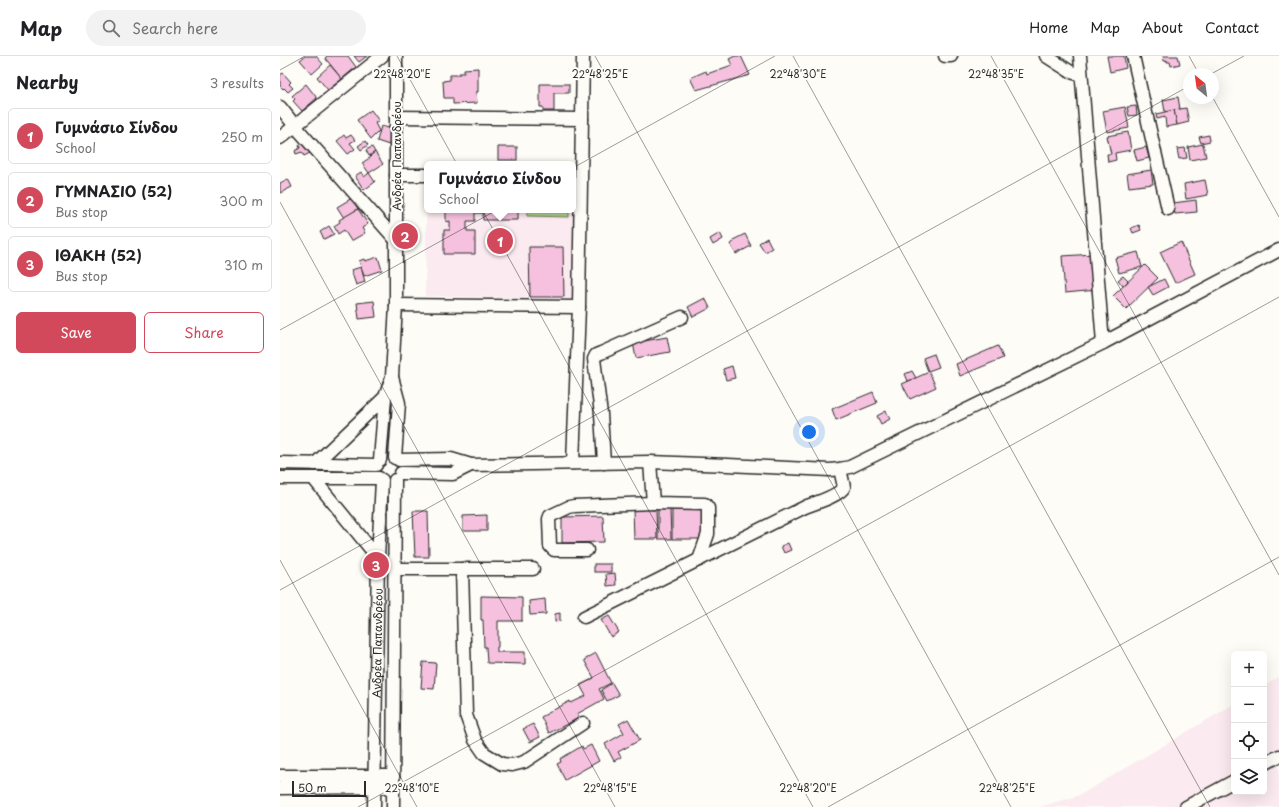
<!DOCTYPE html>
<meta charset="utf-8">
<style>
body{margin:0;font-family:"Playpen Sans",sans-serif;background:#f2f2f2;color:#202124}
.controls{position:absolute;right:12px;bottom:12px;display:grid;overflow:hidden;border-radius:6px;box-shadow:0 4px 16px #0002}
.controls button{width:36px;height:36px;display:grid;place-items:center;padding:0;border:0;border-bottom:1px solid #e0e0e0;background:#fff;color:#202124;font:20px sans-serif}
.compass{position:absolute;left:903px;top:12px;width:36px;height:36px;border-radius:50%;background:#fff;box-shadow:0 4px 16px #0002;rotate:331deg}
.scale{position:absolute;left:12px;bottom:10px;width:74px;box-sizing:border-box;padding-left:4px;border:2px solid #2b2b2b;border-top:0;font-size:11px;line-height:14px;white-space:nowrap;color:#2b2b2b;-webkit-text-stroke:3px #fdfcf7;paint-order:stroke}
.you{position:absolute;left:529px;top:376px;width:14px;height:14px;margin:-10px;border:3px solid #fff;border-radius:50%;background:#1a73e8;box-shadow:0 0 0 6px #1a73e833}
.badge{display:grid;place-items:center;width:26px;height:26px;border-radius:50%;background:#d1495b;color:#fff;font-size:13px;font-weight:700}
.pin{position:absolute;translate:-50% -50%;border:2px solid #fff;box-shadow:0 1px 4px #0006}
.popup{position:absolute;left:144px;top:105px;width:152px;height:52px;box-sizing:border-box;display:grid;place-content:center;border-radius:6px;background:#fff;filter:drop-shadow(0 1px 3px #0005);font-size:13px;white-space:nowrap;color:#757577}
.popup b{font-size:15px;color:#202124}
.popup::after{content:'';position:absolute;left:50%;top:100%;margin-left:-8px;border:8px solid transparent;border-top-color:#fff}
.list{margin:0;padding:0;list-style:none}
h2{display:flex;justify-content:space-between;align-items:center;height:52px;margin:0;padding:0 16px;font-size:17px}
h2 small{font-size:13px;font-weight:400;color:#757577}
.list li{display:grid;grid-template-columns:26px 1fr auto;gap:12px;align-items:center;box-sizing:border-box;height:56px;margin:0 8px 8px;padding:0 8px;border:1px solid #e0e0e0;border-radius:6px}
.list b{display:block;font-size:15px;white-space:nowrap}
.list p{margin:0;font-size:13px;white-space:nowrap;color:#757577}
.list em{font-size:13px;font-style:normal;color:#757577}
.actions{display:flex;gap:8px;padding:12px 16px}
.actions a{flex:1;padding:9px 0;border:1px solid #d1495b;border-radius:6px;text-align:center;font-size:14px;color:#d1495b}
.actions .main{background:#d1495b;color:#fff}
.icon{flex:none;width:22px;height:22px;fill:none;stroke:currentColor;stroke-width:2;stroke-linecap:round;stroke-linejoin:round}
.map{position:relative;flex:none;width:999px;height:751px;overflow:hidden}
header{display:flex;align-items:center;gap:24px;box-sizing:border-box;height:56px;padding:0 20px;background:#fff;border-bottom:1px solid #e0e0e0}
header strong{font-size:19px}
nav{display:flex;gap:22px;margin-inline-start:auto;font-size:14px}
.search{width:280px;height:36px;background:#f2f2f2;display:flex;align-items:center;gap:10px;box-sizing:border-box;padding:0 14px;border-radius:22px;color:#757577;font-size:15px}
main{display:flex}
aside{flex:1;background:#fff}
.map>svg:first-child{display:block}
.built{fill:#fbeaf0}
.green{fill:#b3d792;stroke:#6f815e}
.building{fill:#f5c1de;stroke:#2b2b2b}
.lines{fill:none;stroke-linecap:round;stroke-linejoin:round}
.minor-casing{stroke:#2b2b2b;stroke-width:15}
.minor{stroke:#fdfcf7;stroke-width:12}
.ticks{fill:none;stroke:#2b2b2b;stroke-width:1;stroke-opacity:0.45}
.labels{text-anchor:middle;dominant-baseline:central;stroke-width:4;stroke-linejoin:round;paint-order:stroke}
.street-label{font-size:11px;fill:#2b2b2b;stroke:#fdfcf7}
.ticks-label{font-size:10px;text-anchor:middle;fill:#2b2b2b;stroke:#fdfcf7;stroke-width:4;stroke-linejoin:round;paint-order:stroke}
</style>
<header>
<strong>Map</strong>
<div class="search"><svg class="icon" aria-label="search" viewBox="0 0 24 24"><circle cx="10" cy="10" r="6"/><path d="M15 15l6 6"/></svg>Search here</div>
<nav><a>Home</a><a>Map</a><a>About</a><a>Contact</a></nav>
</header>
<main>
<aside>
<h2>Nearby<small>3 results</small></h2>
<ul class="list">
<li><span class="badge">1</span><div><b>Γυμνάσιο Σίνδου</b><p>School</p></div><em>250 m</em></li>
<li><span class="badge">2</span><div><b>ΓΥΜΝΑΣΙΟ (52)</b><p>Bus stop</p></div><em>300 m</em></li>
<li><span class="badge">3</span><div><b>ΙΘΑΚΗ (52)</b><p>Bus stop</p></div><em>310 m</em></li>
</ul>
<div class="actions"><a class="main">Save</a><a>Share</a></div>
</aside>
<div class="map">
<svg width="999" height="751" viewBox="0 0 999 751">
<rect width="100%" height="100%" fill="#fdfcf7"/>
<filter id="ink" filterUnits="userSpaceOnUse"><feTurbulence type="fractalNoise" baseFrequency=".025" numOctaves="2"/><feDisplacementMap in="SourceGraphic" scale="8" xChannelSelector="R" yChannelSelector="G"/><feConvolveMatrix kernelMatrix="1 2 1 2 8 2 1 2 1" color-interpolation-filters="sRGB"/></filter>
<g filter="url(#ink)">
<g class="built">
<polygon points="147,128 147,154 293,154 293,129 296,129 294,243 145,240"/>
<polygon points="999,621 999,751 760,751 800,739 954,648 954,736 984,736 984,630"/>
</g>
<polygon class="green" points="247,154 289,154 289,161 247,160"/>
<g class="building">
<polygon points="25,0 36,0 43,8 32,18 20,4"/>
<polygon points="47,0 68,0 76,11 62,23 45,2"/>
<polygon points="74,0 87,0 79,6"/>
<polygon points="455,0 461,0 470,19 416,34 410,22 426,15 427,18 452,9 449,3"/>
<polygon points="827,0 844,0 846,12 830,16"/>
<polygon points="883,0 898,0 900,8 891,10 890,6 887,6 887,4 884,5"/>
<polygon points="50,9 62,23 48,34 37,21"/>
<polygon points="198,12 198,36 196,36 197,47 173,48 173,42 164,42 163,25 170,24 170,19 179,19 179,17 184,17 184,13"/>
<polygon points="3,17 11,26 9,28 13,32 8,36 4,32 3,33 0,30 0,19"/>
<polygon points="26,28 37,42 22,55 13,45 15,43 12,40"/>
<polygon points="260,28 289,28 289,37 274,37 274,55 263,55 263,51 260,51"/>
<polygon points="898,41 900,53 885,56 883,44"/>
<polygon points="856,50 857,59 849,60 847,51"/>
<polygon points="845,51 849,72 827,76 823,55"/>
<polygon points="906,52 909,66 897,69 894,54"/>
<polygon points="91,54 99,65 95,67 99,75 91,83 77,64"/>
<polygon points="894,54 897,69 886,71 885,61 877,63 876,58"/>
<polygon points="101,70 113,73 109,89 97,85"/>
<polygon points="848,76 851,94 835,97 836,104 828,106 827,98 831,98 827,80"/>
<polygon points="64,79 66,82 71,79 75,84 70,87 75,93 68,98 57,85"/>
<polygon points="929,79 930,85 921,87 919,81"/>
<polygon points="85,85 88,89 81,94 78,90"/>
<polygon points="25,86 30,97 24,100 22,96 16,98 15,95 20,92 19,89"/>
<polygon points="923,88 926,101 910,104 908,91"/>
<polygon points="92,91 95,96 89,100 86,94"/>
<rect x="218" y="91" width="19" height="13"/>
<polygon points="866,91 869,102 857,105 854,94"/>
<polygon points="905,92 907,102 899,103 897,93"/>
<polygon points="95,96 103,108 89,117 82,107 91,101 90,100"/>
<polygon points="871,114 873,128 849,131 847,118"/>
<polygon points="81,116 84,121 89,117 95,126 84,134 75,120"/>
<polygon points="8,123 12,131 0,137 0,127"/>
<polygon points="925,124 928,139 906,143 904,128"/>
<polygon points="72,142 78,153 64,162 57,151"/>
<polygon points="916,144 917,156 895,158 893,147"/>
<polygon points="78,153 88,168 82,172 85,177 71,185 64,174 58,178 54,170 60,166 59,164"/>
<polygon points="166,154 238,154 238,164 203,164 203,157 195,157 195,165 187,165 187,175 195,175 195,198 164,198 164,174 170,174 170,165 166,166"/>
<polygon points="859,169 861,174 853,177 851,172"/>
<polygon points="49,170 54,178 44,183 40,176"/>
<polygon points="440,177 443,183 433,189 430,183"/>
<polygon points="465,178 471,190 456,198 450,188 454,186 453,184"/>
<polygon points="487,182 492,192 485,196 479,187"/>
<polygon points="901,186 915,218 895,227 880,196"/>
<polygon points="249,191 283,191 284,241 250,241"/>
<polygon points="858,196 862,211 839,217 835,202"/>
<polygon points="814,198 817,234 785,237 782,200"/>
<polygon points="98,201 102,214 84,220 79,205 84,203 85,205"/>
<polygon points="865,209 878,222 846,253 833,240"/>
<polygon points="81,211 85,226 76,229 71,214"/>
<polygon points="843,220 848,225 843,230 838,224"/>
<polygon points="884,223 888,231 873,239 868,231"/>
<polygon points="425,242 430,252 413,261 408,251"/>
<polygon points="94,245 96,261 79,263 77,247"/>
<polygon points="387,281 390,296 356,302 353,287"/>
<polygon points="718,290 723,302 680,320 676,308"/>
<polygon points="654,298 659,311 648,315 643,302"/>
<polygon points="452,310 455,322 446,324 443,313"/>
<polygon points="632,315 636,322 628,325 625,318"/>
<polygon points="649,316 656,331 630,343 622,328"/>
<polygon points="593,336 597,347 556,364 552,353"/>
<polygon points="606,355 610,363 601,368 597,360"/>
<polygon points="353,453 376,453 377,483 354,483"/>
<polygon points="378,453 390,453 391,483 378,483"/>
<rect x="392" y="453" width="31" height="30"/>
<polygon points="133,455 148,455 149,501 135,501"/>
<polygon points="207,459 207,475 183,475 183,460"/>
<polygon points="323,460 324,486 282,487 282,461"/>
<polygon points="508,487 511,494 504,497 501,490"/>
<rect x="314" y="508" width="17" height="8"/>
<polygon points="335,517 336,529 327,530 326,518"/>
<polygon points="201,540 242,541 242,565 218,565 218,591 217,591 217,596 245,596 245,608 207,607 206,591 204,591 203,564 201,564"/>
<polygon points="265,543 266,558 250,559 249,545"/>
<polygon points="280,557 280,565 275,566 275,558"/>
<polygon points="329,560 339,576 331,581 321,564"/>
<polygon points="316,597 331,627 319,633 324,643 297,658 299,662 269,677 261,661 290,645 291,647 306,640 300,629 314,622 304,604"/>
<polygon points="143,606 156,607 154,633 141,632"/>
<polygon points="332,627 339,639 327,645 321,634"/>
<polygon points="348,663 360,684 338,696 341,701 334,705 325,688 344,677 339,668"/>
<polygon points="253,668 260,681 250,686 243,673"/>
<polygon points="311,689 319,705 285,724 277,708 281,706 280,703 302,690 303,693"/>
</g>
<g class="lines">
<g class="minor-casing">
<g id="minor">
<polyline points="665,0 671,0"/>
<polyline points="766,0 791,16 801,19"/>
<polyline points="800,0 823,287"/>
<polyline points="853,0 888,153"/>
<polyline points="0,51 15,70 116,184"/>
<polyline points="116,61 302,63"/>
<polyline points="0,82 102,0"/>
<polyline points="116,119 147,119"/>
<polyline points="116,249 299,251"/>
<polyline points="112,321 119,347 115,402"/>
<polyline points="100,404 105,341 112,321 116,249 116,0"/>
<polyline points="119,404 171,403 191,409 370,406 448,409 550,414 560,413 570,411 823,287 999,194"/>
<polyline points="370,406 373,447 425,448 428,452 428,478 419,504"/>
<polyline points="0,407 96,409"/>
<polyline points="293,407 299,251 303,0"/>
<polyline points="324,407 321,358 314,303 316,299 321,297 402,261"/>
<polyline points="35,408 105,341"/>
<polyline points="121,417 173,418 191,409"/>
<polyline points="0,422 99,422"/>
<polyline points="33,422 98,502"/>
<polyline points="307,494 274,494 270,490 269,463 270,460 289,451 294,450 373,447"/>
<polyline points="115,513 253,513"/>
<polyline points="182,513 186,659 195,684 204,697 222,708 232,709 244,706 303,667"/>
<path d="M304,561L525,451C535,447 559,440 564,431L560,413"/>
<polyline points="984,708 999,700"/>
<polyline points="0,720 113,720"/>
<polyline points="0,732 112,731"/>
<path id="s1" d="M94,751L98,502L102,424"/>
<polyline points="113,751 115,424"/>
<polyline points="906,751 954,725"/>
</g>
</g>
<use href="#minor" class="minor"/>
</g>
</g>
<path class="ticks" d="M117,0L533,751M315,0L731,751M513,0L930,751M711,0L999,519M909,0L919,18M0,14L25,0M931,18L964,0M933,42L999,161M0,146L335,751M0,274L495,0M0,504L137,751M0,534L909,30M78,751L999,241M548,751L999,501"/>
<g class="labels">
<g class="street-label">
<text transform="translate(116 100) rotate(-90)">Ανδρέα Παπανδρέου</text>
<text stroke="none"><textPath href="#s1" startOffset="164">Ανδρέα Παπανδρέου</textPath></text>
</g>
</g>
<g class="ticks-label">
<text x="122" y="22">22°48'20"E</text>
<text x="320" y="22">22°48'25"E</text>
<text x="518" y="22">22°48'30"E</text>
<text x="716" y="22">22°48'35"E</text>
<text x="132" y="736">22°48'10"E</text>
<text x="330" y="736">22°48'15"E</text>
<text x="528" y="736">22°48'20"E</text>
<text x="727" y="736">22°48'25"E</text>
</g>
</svg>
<div class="controls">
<button>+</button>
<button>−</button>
<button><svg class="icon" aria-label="locate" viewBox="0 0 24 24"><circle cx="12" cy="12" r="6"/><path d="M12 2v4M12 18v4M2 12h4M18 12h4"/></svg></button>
<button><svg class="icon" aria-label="layers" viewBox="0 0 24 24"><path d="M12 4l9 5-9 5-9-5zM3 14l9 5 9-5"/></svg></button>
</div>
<svg class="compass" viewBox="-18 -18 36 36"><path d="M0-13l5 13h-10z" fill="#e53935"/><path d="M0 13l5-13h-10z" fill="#757577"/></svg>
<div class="scale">50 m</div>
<div class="you"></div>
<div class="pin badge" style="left:220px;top:185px">1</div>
<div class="popup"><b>Γυμνάσιο Σίνδου</b>School</div>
<div class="pin badge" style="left:125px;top:180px">2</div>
<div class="pin badge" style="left:96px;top:509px">3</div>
</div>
</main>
